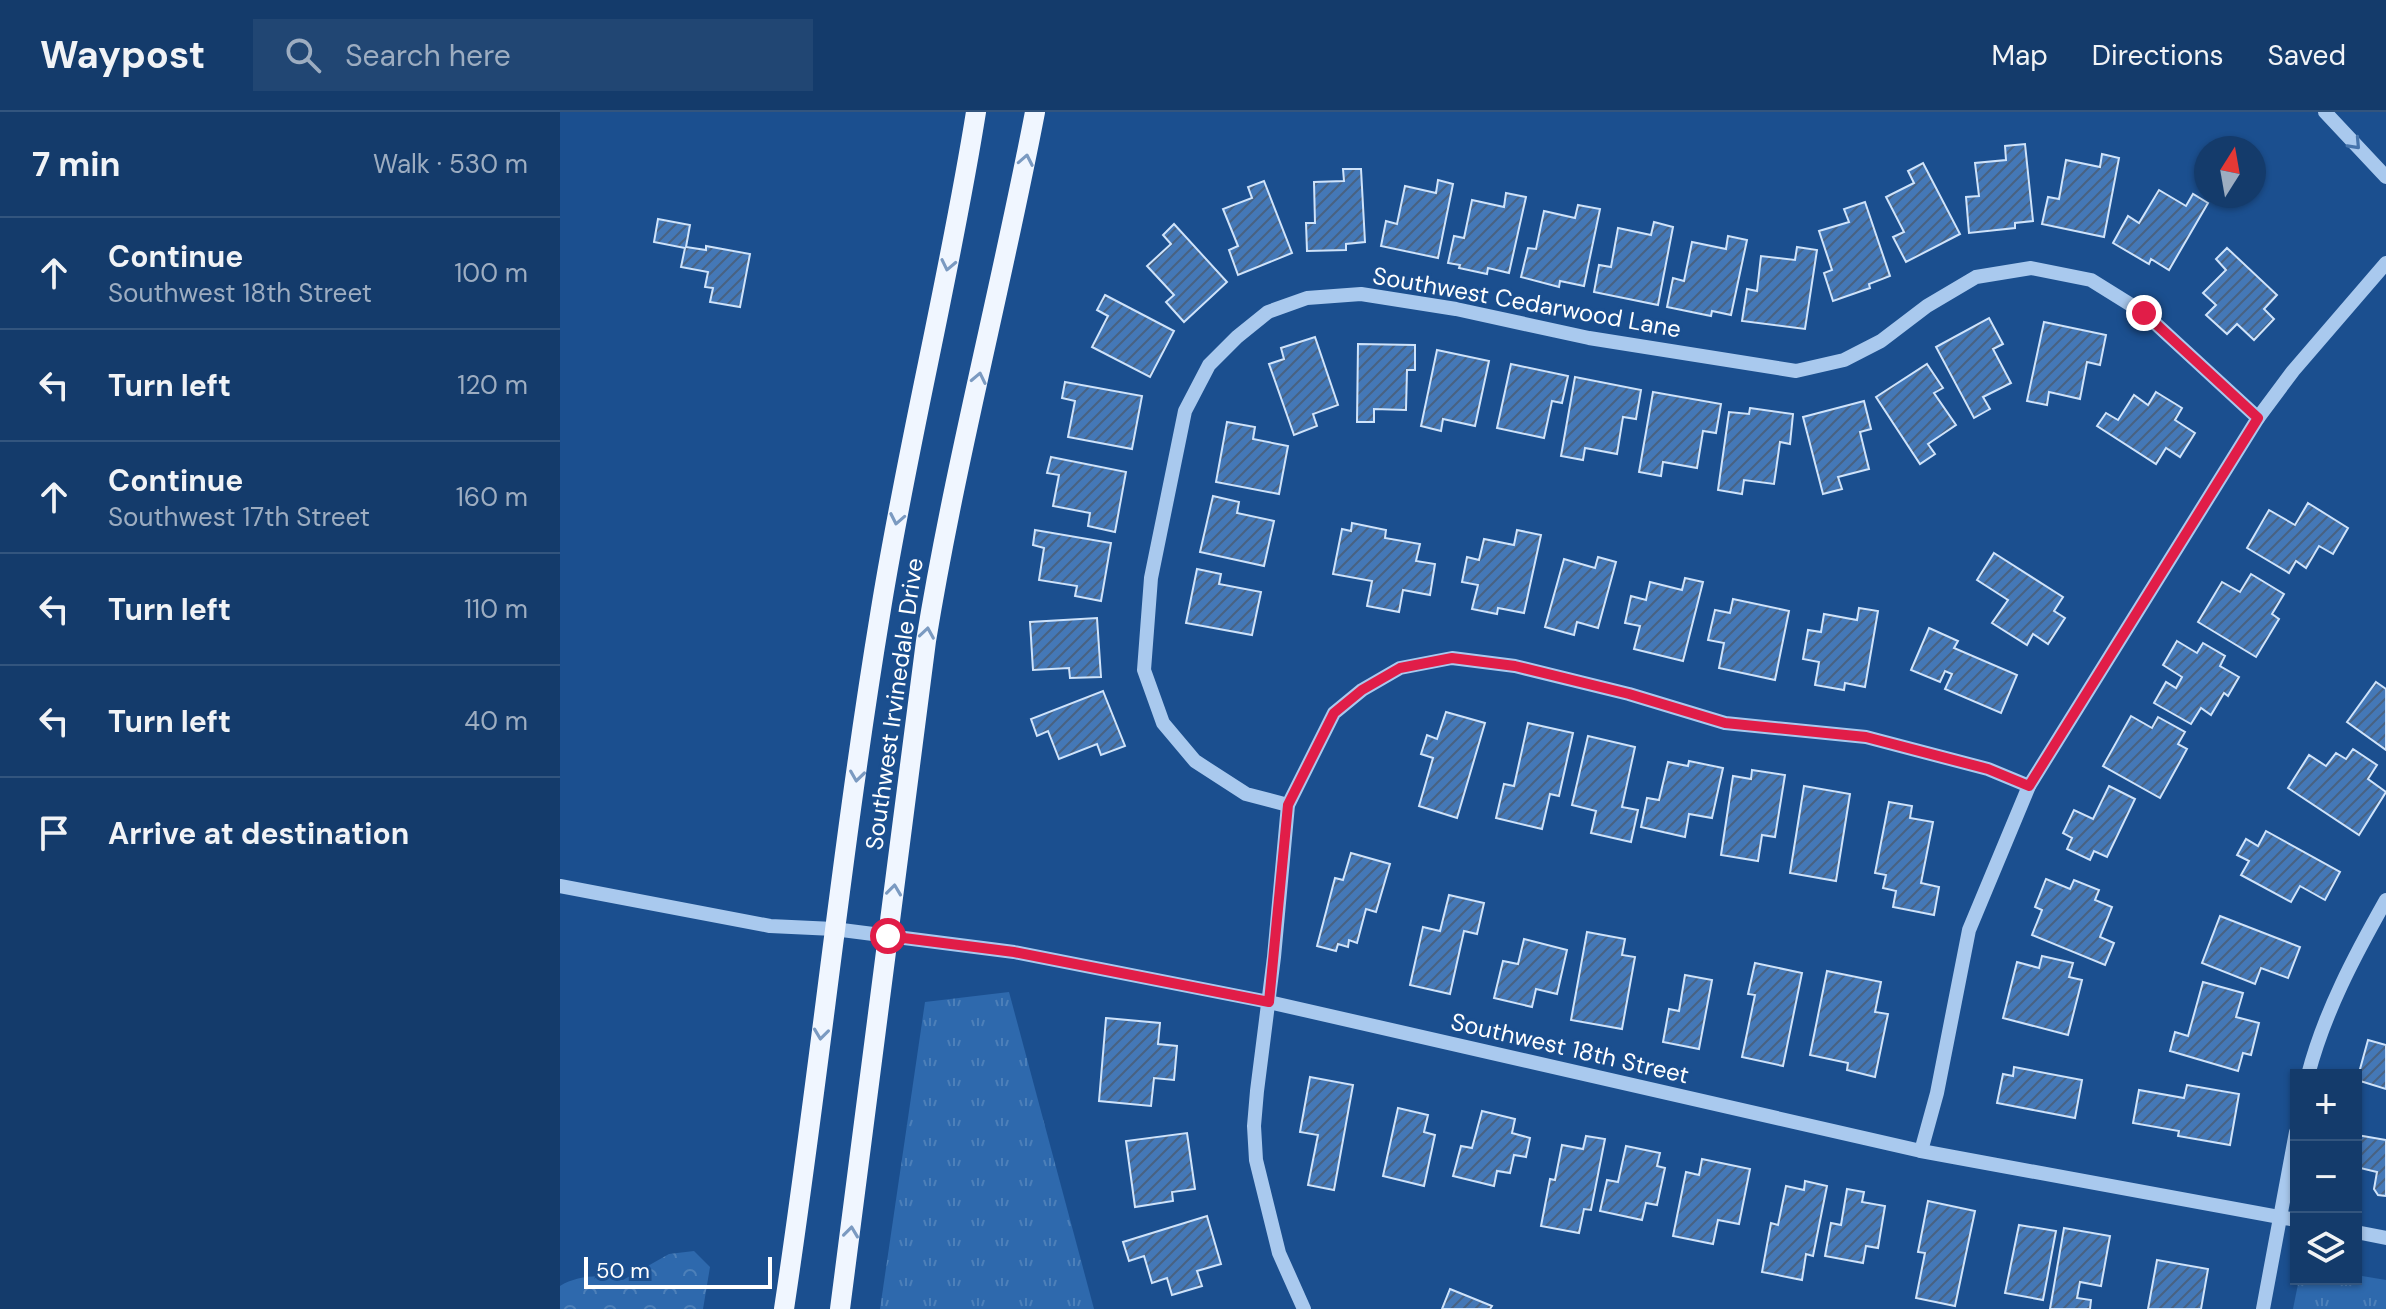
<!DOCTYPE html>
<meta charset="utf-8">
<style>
body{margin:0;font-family:"DM Sans",sans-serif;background:#214673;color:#f1f3f6}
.controls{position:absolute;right:24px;bottom:24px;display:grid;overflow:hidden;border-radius:0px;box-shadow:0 2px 6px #0004}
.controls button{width:72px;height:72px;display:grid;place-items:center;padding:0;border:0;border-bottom:2px solid #33557e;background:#143b6b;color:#f1f3f6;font:40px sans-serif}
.compass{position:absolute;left:1634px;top:24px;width:72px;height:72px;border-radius:50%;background:#143b6b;box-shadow:0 2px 6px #0004;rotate:11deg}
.scale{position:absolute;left:24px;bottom:20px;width:188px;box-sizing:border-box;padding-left:8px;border:4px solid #fff;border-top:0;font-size:22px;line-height:28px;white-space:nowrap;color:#fff;-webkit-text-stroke:6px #1b4f8f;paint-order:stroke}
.stop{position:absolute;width:24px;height:24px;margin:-18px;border:6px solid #e11d48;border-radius:50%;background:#fff}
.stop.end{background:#e11d48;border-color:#fff;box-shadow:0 2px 8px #0008}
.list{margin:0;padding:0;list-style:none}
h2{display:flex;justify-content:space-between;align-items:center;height:104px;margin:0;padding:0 32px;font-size:34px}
h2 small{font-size:26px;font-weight:400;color:#9dadc1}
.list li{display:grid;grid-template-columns:52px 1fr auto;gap:24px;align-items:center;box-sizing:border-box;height:112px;padding:0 32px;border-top:2px solid #33557e}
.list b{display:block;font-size:30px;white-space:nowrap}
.list p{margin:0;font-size:26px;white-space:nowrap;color:#9dadc1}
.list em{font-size:26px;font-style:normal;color:#9dadc1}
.icon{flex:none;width:44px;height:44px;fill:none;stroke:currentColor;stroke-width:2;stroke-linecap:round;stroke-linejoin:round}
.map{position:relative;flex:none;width:1826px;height:1197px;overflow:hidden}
header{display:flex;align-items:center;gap:48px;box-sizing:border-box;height:112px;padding:0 40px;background:#143b6b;border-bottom:2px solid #33557e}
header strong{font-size:38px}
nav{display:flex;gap:44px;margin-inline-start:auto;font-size:28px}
.search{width:560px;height:72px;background:#214673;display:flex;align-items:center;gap:20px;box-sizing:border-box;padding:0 28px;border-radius:0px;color:#9dadc1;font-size:30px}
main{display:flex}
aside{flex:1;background:#143b6b}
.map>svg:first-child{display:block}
.grass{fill:url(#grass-tufts)}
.forest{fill:url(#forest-crowns)}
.building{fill:url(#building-hatch);stroke:#cfe3fa;stroke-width:2}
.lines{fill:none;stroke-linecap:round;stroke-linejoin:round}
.minor{stroke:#a9c9ee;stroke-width:14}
.major{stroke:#f0f6ff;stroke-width:20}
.oneway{stroke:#4674ac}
.oneway2{stroke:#7b9ac1}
.route{stroke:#e11d48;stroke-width:10}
.labels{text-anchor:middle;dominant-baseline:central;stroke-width:6;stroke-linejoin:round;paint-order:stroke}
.street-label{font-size:24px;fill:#fff;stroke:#1b4f8f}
</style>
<header>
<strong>Waypost</strong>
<div class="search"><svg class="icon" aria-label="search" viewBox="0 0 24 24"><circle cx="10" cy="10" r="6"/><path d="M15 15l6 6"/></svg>Search here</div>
<nav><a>Map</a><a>Directions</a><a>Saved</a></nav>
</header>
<main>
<aside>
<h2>7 min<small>Walk · 530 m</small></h2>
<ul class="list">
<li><svg class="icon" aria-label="ahead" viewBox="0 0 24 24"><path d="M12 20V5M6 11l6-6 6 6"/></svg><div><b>Continue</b><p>Southwest 18th Street</p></div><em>100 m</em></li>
<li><svg class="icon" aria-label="left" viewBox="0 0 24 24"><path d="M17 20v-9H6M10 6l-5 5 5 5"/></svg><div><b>Turn left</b></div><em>120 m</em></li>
<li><svg class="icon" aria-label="ahead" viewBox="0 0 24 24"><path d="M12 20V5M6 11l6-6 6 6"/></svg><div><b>Continue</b><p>Southwest 17th Street</p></div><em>160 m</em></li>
<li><svg class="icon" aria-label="left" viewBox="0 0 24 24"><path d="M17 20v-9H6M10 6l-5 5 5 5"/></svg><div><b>Turn left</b></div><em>110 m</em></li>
<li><svg class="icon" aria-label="left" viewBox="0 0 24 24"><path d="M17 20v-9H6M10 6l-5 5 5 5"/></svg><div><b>Turn left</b></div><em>40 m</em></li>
<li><svg class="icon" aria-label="arrive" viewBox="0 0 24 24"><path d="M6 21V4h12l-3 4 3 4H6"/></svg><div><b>Arrive at destination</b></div></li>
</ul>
</aside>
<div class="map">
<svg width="1826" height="1197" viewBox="0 0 1826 1197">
<defs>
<pattern id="grass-tufts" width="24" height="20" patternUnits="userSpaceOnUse" patternTransform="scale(2)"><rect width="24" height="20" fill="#2e69ad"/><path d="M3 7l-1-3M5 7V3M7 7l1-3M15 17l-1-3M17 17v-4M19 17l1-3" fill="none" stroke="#4d80b9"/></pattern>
<pattern id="forest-crowns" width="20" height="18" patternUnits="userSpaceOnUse" patternTransform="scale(2)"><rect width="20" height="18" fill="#2e69ad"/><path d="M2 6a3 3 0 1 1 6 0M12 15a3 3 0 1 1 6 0" fill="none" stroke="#4d80b9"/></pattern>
<pattern id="building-hatch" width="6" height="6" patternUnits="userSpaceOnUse" patternTransform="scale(2)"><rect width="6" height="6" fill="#4478b7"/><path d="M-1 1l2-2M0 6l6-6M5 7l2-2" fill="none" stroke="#486282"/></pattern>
</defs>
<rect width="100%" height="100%" fill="#1b4f8f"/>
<g class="grass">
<polygon points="449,880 534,1197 320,1197 365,890"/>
<polygon points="1796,1163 1826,1168 1826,1197 1733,1197 1739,1167 1796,1167"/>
</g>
<path class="forest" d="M134,1139L150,1155L143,1197H0V1174C18,1163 44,1162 63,1168L109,1142Z"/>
<g class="building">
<polygon points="1465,32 1473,109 1455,111 1455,116 1409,121 1406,85 1419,84 1415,51 1446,48 1445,34"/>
<polygon points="1542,42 1559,46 1544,125 1482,112 1488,85 1499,87 1506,48 1540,55"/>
<polygon points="1363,51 1400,122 1346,150 1333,125 1344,120 1326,85 1354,71 1348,59"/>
<polygon points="783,57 801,57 805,130 786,132 786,138 747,139 746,111 755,111 754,70 784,69"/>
<polygon points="878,68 893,72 878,146 821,134 826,109 837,112 845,74 876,81"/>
<polygon points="704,69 732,141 678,163 669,138 678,134 663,97 692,86 688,75"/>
<polygon points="1599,78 1626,94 1633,82 1648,91 1609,158 1591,147 1589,152 1553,131 1568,104 1579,111"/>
<polygon points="946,81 966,85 949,161 928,156 927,162 899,156 900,153 888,151 894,124 904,126 912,88 944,95"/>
<polygon points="1305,90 1330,164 1309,172 1310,176 1273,189 1264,161 1272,158 1259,119 1289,110 1284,97"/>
<polygon points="1018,93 1040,97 1024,174 1000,169 999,175 961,165 968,136 976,137 984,99 1015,106"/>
<polygon points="98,107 130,113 126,135 146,138 146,134 190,142 180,195 150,190 153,176 145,175 148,160 121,155 125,136 94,130"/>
<polygon points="1094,110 1113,115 1098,193 1034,180 1039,153 1051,155 1058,116 1091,123"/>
<polygon points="614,112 667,170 624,210 606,190 614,183 587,154 611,132 603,123"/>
<polygon points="1168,124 1187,128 1171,203 1152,199 1151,204 1107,195 1113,166 1124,169 1132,130 1166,137"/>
<polygon points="1237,135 1257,138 1245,217 1182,209 1187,177 1197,179 1201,144 1235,148"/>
<polygon points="1667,136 1717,183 1704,197 1714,207 1694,228 1677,212 1667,222 1646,203 1656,193 1643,181 1666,158 1656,147"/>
<polygon points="545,183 614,219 590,265 532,235 548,204 537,198"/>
<polygon points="1429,206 1443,232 1433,237 1451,271 1423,285 1430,297 1414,306 1376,235"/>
<polygon points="1484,210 1546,223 1540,253 1527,250 1520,287 1489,280 1487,293 1467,289"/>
<polygon points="755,225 778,293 753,302 757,314 734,323 709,252 724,247 721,236"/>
<polygon points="798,232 855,233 855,258 847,258 846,298 814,297 814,310 797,310"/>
<polygon points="877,238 929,249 915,314 883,307 881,319 861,314"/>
<polygon points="951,252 1008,264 1002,291 992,289 984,326 937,316"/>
<polygon points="1367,252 1383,276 1374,281 1396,313 1368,332 1375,342 1360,352 1316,285"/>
<polygon points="1015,265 1081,278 1076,307 1063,305 1057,342 1025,336 1023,348 1001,344"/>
<polygon points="505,270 582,284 572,337 508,325 515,289 502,286"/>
<polygon points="1093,280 1161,292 1156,321 1143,319 1137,356 1103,350 1101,364 1079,360"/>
<polygon points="1596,280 1622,296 1615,308 1635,321 1620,345 1606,336 1596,352 1537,314 1546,301 1558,308 1574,283 1588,293"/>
<polygon points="1304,289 1311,317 1300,320 1309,357 1278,365 1282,377 1263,382 1243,305"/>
<polygon points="1190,296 1233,302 1230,332 1220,330 1214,372 1184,368 1182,382 1158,378 1169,300 1189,302"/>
<polygon points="667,310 695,315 693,327 728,334 719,382 656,370"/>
<polygon points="491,345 566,360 555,420 528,414 530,401 493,394 499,363 487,361"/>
<polygon points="653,384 679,390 677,401 714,409 704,454 640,440"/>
<polygon points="1748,391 1788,416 1773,442 1759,434 1746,456 1736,449 1729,461 1687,436 1709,398 1735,413"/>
<polygon points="792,411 826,418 825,426 860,432 856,449 875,452 870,483 843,478 839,500 807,494 812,469 773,462 782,417 791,419"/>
<polygon points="475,418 551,431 541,489 515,484 517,474 479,468 484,436 473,433"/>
<polygon points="957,418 981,423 964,501 938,496 937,502 912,497 918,473 902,470 907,445 919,448 924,427 954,433"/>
<polygon points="1434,441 1503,485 1494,499 1505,506 1488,532 1473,522 1467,533 1432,511 1448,488 1417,468"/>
<polygon points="1038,445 1056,450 1038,516 1017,510 1014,523 985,515 1004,447 1035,456"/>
<polygon points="637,457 661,462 659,472 701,480 692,523 626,511"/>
<polygon points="1691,462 1724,482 1712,502 1719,507 1696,545 1638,510 1662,470 1680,480"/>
<polygon points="1125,466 1143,470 1123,549 1074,537 1080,514 1065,511 1071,484 1086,488 1090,470 1122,478"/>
<polygon points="1173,487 1229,499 1215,568 1159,556 1164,531 1148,528 1155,498 1170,501"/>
<polygon points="1299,496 1318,499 1305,575 1285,571 1284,578 1255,573 1259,550 1243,547 1248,518 1261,520 1264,502 1297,508"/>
<polygon points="537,506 541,565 510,566 509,556 473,558 470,510"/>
<polygon points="1369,516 1398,529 1394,536 1457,563 1441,601 1385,577 1392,562 1385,559 1380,570 1351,558"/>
<polygon points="1617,529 1637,541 1643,531 1665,544 1660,554 1679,565 1668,584 1664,581 1651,603 1641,596 1631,612 1594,591 1606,570 1616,576 1622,565 1603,553"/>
<polygon points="1816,570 1826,577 1826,638 1787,610"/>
<polygon points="543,579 565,634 541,643 537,632 499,647 488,619 477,624 471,607"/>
<polygon points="886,600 925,611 897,706 859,694 873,646 861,642 867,623 877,627"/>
<polygon points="1571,604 1592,616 1598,605 1625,620 1618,632 1627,637 1600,686 1543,654"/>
<polygon points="968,611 1013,621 999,684 990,682 982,717 936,706 944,672 954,674"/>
<polygon points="1028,624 1075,635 1062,695 1078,698 1071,730 1031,721 1036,699 1012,693"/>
<polygon points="1793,637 1817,653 1808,667 1826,680 1799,723 1728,676 1749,643 1766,654 1776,641 1786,647"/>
<polygon points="1129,649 1163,656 1152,706 1129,702 1125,725 1081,715 1087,686 1099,688 1108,650 1128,654"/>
<polygon points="1192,658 1225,663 1215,725 1202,723 1198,749 1161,743 1173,664 1191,667"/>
<polygon points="1244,674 1290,682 1276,769 1230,761"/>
<polygon points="1549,674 1575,687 1547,745 1534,739 1530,748 1507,737 1512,726 1503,721 1514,698 1533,707"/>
<polygon points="1329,690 1352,694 1350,706 1373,710 1361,771 1379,775 1374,803 1333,795 1336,779 1323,776 1326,763 1315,761"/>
<polygon points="1706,719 1780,760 1765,788 1740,774 1731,790 1681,763 1689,749 1677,743 1686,727 1698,734"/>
<polygon points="791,741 830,752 816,800 806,797 797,831 789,828 788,835 778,832 776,839 757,834 775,766 783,768"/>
<polygon points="1486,767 1510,777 1514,768 1539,778 1535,788 1552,795 1540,825 1554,831 1545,853 1472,823 1482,798 1475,795"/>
<polygon points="889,783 924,791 917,822 904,819 890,882 850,873 863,815 880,819"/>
<polygon points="1660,804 1740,835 1728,866 1701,856 1695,872 1642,851"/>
<polygon points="1027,820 1065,827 1062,843 1075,845 1062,917 1011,908"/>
<polygon points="964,827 1007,838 997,882 976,877 972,895 934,886 943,849 958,852"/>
<polygon points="1482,844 1513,851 1509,865 1522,868 1508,923 1443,906 1457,850 1479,856"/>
<polygon points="1195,851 1242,861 1223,954 1182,945 1195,883 1188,882"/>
<polygon points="1267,859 1321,870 1315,900 1328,902 1315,965 1287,958 1288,951 1250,943"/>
<polygon points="1125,863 1152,868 1139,937 1103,930 1109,897 1119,899"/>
<polygon points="1643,870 1683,881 1676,905 1699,911 1691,943 1683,941 1678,959 1610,939 1615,920 1628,924"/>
<polygon points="546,906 600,911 598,932 617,934 614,968 594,966 591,994 539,989"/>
<polygon points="1808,928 1826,933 1826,977 1797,968"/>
<polygon points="1454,955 1522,968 1515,1006 1437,991 1443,962 1453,964"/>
<polygon points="750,965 793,973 774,1078 748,1073 758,1023 740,1020"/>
<polygon points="1627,973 1679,982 1670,1033 1618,1024 1619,1019 1573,1011 1579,978 1624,986"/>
<polygon points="838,996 868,1003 864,1020 875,1023 864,1074 823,1064"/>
<polygon points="922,999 955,1007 952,1021 970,1026 966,1045 954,1043 950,1061 937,1059 934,1074 893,1064 901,1034 912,1036"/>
<polygon points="627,1021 635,1077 612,1080 613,1089 575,1095 566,1029"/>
<polygon points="1797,1023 1826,1028 1826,1084 1818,1083 1814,1077 1817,1060 1796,1055"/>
<polygon points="1026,1024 1045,1027 1031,1098 1024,1097 1019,1121 981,1114 990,1067 995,1068 1002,1033 1023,1037"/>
<polygon points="1066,1034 1100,1041 1097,1054 1105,1056 1097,1093 1086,1091 1082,1108 1040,1099 1047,1068 1058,1070"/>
<polygon points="1142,1047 1190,1057 1179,1112 1158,1108 1153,1132 1113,1124 1126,1060 1139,1063"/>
<polygon points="1245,1069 1267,1074 1253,1144 1246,1142 1242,1168 1202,1160 1211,1111 1218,1113 1226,1074 1244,1078"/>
<polygon points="1287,1077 1304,1080 1302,1090 1325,1094 1318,1136 1306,1134 1303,1151 1265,1144 1271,1111 1281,1113"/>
<polygon points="1368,1089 1415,1099 1395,1194 1356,1186 1365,1141 1358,1140"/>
<polygon points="647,1104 661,1152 637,1159 642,1174 612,1183 607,1166 592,1171 584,1144 569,1149 563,1130"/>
<polygon points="1459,1113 1496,1119 1483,1188 1445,1181"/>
<polygon points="1504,1116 1550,1124 1541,1174 1520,1170 1517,1186 1531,1188 1530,1197 1490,1197"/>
<polygon points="1597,1148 1648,1157 1641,1197 1588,1197"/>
<polygon points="890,1177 932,1194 930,1197 882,1197"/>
</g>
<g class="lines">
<g class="minor">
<polyline points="1765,0 1826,65"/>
<polyline points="728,693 686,682 635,649 603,611 584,558 591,466 625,299 649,253 677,225 708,200 747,186 801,182 896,197 1029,226 1236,259 1284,248 1321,229 1367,194 1416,165 1471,156 1531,168 1584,201 1698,306"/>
<polyline points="0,774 210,814 274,817 454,840 709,890 1361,1039 1736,1108"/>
<path d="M1748,963C1764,901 1795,843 1826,788"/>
<polyline points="1361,1039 1377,981 1409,818 1469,674 1698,306 1733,259 1826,151"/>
<polyline points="1796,1120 1826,1126"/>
<polyline points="744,1197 719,1141 696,1048 694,1014 697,979 714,845 728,693 774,601 802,578 840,556 892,546 955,554 1069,582 1165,611 1306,625 1428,657 1469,674"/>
<polyline points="1703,1197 1736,1020"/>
</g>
<g class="major">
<path d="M224,1197C259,966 282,733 320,503C347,334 389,169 416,0"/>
<path d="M280,1197L366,529C395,351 441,177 475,0"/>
</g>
</g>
<defs><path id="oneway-chevron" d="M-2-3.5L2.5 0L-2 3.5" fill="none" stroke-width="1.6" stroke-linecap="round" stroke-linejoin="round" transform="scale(2)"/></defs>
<use class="oneway" href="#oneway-chevron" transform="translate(1795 32) rotate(47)"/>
<g class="oneway2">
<use href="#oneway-chevron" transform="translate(466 48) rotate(-79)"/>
<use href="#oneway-chevron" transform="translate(388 153) rotate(102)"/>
<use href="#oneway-chevron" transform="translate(419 266) rotate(-78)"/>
<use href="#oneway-chevron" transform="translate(337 407) rotate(101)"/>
<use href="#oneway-chevron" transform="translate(367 521) rotate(-81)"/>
<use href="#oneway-chevron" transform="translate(297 664) rotate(98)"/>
<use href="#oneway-chevron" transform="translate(334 778) rotate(-83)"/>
<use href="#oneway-chevron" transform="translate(261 922) rotate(97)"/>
<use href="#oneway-chevron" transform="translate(291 1120) rotate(-83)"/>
</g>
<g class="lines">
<polyline class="route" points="328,824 454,840 709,890 728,693 774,601 802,578 840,556 892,546 955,554 1069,582 1165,611 1306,625 1428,657 1469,674 1698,306 1584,201"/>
</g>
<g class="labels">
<g class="street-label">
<text transform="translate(967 190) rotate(10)">Southwest Cedarwood Lane</text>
<text transform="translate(334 592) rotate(-82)">Southwest Irvinedale Drive</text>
<text transform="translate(1010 936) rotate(13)">Southwest 18th Street</text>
</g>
</g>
</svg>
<div class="controls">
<button>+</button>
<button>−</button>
<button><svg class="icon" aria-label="layers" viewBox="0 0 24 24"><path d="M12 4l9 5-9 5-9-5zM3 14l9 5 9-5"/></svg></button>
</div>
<svg class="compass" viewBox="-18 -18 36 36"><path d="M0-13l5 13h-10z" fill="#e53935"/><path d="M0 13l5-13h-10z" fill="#9dadc1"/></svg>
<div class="scale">50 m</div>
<div class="stop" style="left:328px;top:824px"></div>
<div class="stop end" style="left:1584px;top:201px"></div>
</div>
</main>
